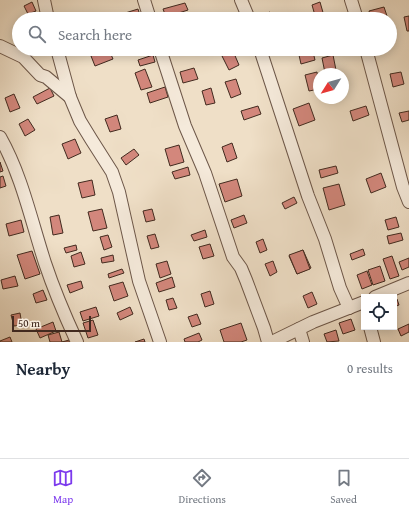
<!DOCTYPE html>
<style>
body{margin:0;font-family:"Gentium Book Plus",serif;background:#f2f2f3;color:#1f2937}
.controls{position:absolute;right:12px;bottom:12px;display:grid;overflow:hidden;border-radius:0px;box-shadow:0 2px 10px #0003}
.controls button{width:36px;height:36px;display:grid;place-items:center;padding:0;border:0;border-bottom:1px solid #e0e1e3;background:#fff;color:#1f2937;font:20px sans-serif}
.compass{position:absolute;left:313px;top:68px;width:36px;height:36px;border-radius:50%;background:#fff;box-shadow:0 2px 10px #0003;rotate:233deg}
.scale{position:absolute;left:12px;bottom:10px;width:79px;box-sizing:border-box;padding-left:4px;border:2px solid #422a1f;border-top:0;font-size:11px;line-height:14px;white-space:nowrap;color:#422a1f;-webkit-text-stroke:3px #f5eadb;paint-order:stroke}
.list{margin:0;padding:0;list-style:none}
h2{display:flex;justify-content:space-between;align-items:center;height:52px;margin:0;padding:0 16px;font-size:17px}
h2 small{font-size:13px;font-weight:400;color:#747a83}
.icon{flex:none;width:22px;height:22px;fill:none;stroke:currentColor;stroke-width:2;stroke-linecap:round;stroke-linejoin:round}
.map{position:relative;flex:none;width:409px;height:342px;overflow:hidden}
.search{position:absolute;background:#fff;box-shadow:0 2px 10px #0003;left:12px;right:12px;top:12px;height:44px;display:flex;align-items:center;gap:10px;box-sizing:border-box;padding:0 14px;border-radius:22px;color:#747a83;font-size:15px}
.sheet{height:116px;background:#fff}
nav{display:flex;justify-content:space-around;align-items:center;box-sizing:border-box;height:56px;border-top:1px solid #e0e1e3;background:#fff;font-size:11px;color:#747a83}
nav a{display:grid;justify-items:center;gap:2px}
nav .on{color:#7c3aed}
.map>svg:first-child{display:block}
.building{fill:#d3877c;stroke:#422a1f}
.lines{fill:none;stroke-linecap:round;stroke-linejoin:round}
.minor-casing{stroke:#6d5749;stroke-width:14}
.minor{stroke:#f5eadb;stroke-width:12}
</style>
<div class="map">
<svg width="409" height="342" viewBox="0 0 409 342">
<rect width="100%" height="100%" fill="#efdfc7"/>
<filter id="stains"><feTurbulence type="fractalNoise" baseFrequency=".005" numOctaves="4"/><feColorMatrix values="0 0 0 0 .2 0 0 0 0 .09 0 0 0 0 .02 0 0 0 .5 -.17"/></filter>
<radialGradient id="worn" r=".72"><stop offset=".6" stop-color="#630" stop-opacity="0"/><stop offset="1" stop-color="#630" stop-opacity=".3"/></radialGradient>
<g class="building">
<polygon points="32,2 36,11 28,14 24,6"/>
<polygon points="320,2 324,16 316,19 312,5"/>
<polygon points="185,3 188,10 166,17 163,9"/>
<polygon points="384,7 387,16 371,19 369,11"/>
<polygon points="138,9 141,19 123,19 122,14"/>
<polygon points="270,12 273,19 261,19 260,16"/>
<polygon points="409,16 409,31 407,31 404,17"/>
<polygon points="19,35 19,49 26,49 20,52 14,38"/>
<polygon points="178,49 196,49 180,54"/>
<polygon points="109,50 113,59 95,66 91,56"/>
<polygon points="233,51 239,65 229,70 222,56"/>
<polygon points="313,52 315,60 301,64 299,55"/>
<polygon points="153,55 155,62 140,66 138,60"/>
<polygon points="333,55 336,70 325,73 322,58"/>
<polygon points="194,68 198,79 183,83 180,72"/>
<polygon points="145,69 152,87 141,90 135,73"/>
<polygon points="317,72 319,89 309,91 305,75"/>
<polygon points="401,72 404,84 393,87 390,74"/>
<polygon points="236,79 241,94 231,98 225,82"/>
<polygon points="165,87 168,97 150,103 147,93"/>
<polygon points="50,88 54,96 37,104 33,97"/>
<polygon points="211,88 215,103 206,105 202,91"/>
<polygon points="14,94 20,108 10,112 5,98"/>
<polygon points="309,103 315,120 299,126 293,109"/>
<polygon points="258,106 261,114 244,120 241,111"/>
<polygon points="366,106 369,115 353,121 350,111"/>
<polygon points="409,111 409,120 402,122 399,113"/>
<polygon points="117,115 121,129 110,132 105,119"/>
<polygon points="28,119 35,130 25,136 19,124"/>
<polygon points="75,139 81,153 68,159 62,144"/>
<polygon points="232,143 237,158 227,162 222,147"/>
<polygon points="179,145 184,162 170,166 165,149"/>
<polygon points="134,149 139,155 126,165 121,158"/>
<polygon points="0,162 3,171 0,172"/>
<polygon points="336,166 338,173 321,178 319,170"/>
<polygon points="188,167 190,175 175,179 172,172"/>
<polygon points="381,173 386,187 371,193 366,179"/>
<polygon points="3,176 6,186 0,188 0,177"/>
<polygon points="237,179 242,196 225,202 219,184"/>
<polygon points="92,180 95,195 82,198 78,183"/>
<polygon points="339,184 345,205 329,210 323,188"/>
<polygon points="294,197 297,203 285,209 282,203"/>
<polygon points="102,209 107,228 93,231 88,212"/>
<polygon points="152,209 155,220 146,222 143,211"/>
<polygon points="59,215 63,233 53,235 50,217"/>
<polygon points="244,215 247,223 234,228 231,220"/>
<polygon points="396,217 399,227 388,230 385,220"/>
<polygon points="21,220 24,232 9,236 6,224"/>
<polygon points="205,230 207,237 194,241 191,235"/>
<polygon points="401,233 403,240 389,244 387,236"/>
<polygon points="155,234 159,247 151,249 147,236"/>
<polygon points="108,235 112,247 104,250 100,237"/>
<polygon points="263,239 267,250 260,253 256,242"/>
<polygon points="210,244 214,256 203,259 199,247"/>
<polygon points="76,245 77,250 66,253 64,248"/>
<polygon points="363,249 365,255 352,260 350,254"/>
<polygon points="303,250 311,268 297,274 289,256"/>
<polygon points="303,250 310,269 297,274 289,255"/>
<polygon points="32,251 40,274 25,279 17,255"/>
<polygon points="81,252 85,264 74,267 71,256"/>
<polygon points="113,255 114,261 102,263 101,258"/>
<polygon points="392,256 399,276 390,279 383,259"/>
<polygon points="409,258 409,267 402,270 399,262"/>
<polygon points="167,261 171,274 160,278 156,264"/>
<polygon points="273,261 277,272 270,276 265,264"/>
<polygon points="380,266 385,281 373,285 368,270"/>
<polygon points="122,269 124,273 109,278 108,274"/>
<polygon points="367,271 372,285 362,289 357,275"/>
<polygon points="15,276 18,286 3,289 1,280"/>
<polygon points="172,277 175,287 159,292 156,283"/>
<polygon points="81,281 83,288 70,293 67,285"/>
<polygon points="123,282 128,296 114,301 109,286"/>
<polygon points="43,290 47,300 36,303 33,294"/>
<polygon points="210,291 214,304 205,307 201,294"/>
<polygon points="312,292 317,304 308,308 303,296"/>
<polygon points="173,298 177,308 169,310 166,300"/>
<polygon points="397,299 399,305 394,307 394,300"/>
<polygon points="96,307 99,316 83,321 80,312"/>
<polygon points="130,307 133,314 120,320 117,313"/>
<polygon points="20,313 22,325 14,326 11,315"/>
<polygon points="197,314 201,324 192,327 188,317"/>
<polygon points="351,319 355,330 343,334 339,323"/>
<polygon points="93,320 98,335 88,338 83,323"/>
<polygon points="53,322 56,331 40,338 36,329"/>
<polygon points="241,323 247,340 241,342 224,342 220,330"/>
<polygon points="409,324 409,332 401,336 398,329"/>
<polygon points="336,330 339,341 327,342 324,334"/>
<polygon points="59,332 62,342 69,340 70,342 50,342 48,335"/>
<polygon points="199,333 202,340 198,342 185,342 184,339"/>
<polygon points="10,337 12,342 0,342 0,341"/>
<polygon points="144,339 145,342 135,342"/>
</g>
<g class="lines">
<g class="minor-casing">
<g id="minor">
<polyline points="44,0 48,19"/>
<polyline points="144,0 150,19"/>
<polyline points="241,0 249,19"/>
<polyline points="351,0 357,19"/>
<polyline points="0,46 23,57 40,75 46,77 70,97"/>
<polyline points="57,49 70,97 80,121 91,139 112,172 119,192 139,281 160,342"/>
<polyline points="160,49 185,126 205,173 233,257 241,268 246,280 264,328 268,342"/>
<polyline points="260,49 308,196 325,239 340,288 349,308"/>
<polyline points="366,49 403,187 409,202"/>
<path d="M0,137C22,176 31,220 45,263C54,290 65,316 77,342"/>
<polyline points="375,297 409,283"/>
<polyline points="370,327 374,342"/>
<polyline points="299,329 303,342"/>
<polyline points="272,342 313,322 364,302"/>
</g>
</g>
<use href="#minor" class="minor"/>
</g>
<rect width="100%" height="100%" filter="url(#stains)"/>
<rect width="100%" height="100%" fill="url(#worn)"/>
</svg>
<div class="controls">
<button><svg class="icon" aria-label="locate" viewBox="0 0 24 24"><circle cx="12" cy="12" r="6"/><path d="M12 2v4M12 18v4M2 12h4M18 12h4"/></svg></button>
</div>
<svg class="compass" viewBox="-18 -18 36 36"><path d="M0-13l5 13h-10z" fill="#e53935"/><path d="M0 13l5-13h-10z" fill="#747a83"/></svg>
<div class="scale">50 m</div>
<div class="search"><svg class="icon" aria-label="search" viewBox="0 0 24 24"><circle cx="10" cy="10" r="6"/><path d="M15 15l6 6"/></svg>Search here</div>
</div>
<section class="sheet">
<h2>Nearby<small>0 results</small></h2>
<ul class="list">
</ul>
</section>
<nav>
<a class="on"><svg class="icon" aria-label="map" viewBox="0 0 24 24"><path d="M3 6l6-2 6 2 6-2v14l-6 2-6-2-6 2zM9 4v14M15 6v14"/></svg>Map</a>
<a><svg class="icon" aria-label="directions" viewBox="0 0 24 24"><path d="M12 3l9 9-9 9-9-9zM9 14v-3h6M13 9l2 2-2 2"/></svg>Directions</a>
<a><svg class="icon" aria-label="saved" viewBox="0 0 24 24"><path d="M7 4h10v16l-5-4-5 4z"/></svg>Saved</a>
</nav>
